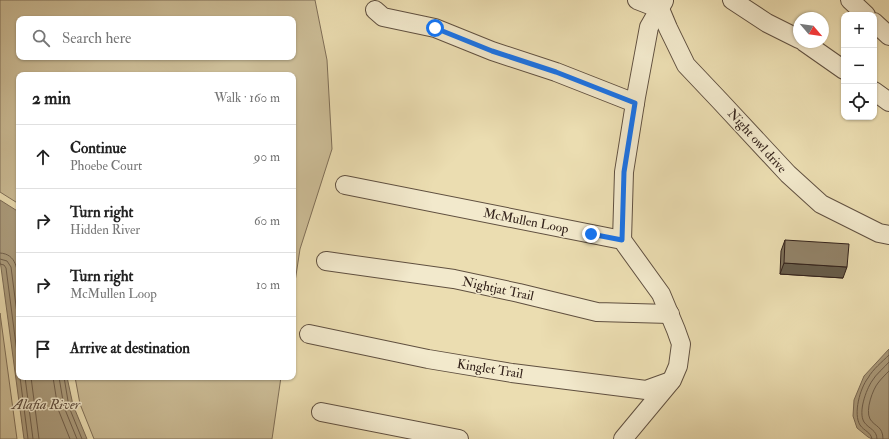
<!DOCTYPE html>
<meta charset="utf-8">
<style>
body{margin:0;font-family:"IM FELL Double Pica",serif;background:#f2f2f2;color:#222}
.controls{position:absolute;right:12px;top:12px;display:grid;overflow:hidden;border-radius:8px;box-shadow:0 1px 3px #0004}
.controls button{width:36px;height:36px;display:grid;place-items:center;padding:0;border:0;border-bottom:1px solid #e0e0e0;background:#fff;color:#222;font:20px sans-serif}
.compass{position:absolute;left:793px;top:12px;width:36px;height:36px;border-radius:50%;background:#fff;box-shadow:0 1px 3px #0004;rotate:119deg}
.stop{position:absolute;width:12px;height:12px;margin:-9px;border:3px solid #1a73e8;border-radius:50%;background:#fff}
.stop.end{background:#1a73e8;border-color:#fff;box-shadow:0 1px 4px #0008}
.list{margin:0;padding:0;list-style:none}
h2{display:flex;justify-content:space-between;align-items:center;height:52px;margin:0;padding:0 16px;font-size:17px}
h2 small{font-size:13px;font-weight:400;color:#767676}
.list li{display:grid;grid-template-columns:26px 1fr auto;gap:12px;align-items:center;box-sizing:border-box;height:64px;padding:0 16px;border-top:1px solid #e0e0e0}
.list b{display:block;font-size:15px;white-space:nowrap}
.list p{margin:0;font-size:13px;white-space:nowrap;color:#767676}
.list em{font-size:13px;font-style:normal;color:#767676}
.icon{flex:none;width:22px;height:22px;fill:none;stroke:currentColor;stroke-width:2;stroke-linecap:round;stroke-linejoin:round}
.map{position:relative;flex:none;width:889px;height:439px;overflow:hidden}
.search{position:absolute;background:#fff;box-shadow:0 1px 3px #0004;left:16px;top:16px;width:280px;height:44px;display:flex;align-items:center;gap:10px;box-sizing:border-box;padding:0 14px;border-radius:8px;color:#767676;font-size:15px}
.panel{position:absolute;background:#fff;box-shadow:0 1px 3px #0004;left:16px;top:72px;width:280px;height:308px;border-radius:8px}
.map>svg:first-child{display:block}
.green{fill:#ccbd97;stroke:#7f6f58;fill-rule:evenodd}
.water{fill:#ac9d7e;stroke:#7b6b56}
.lines{fill:none;stroke-linecap:round;stroke-linejoin:round}
.shore{stroke:#6f5f4c;stroke-width:1}
.minor-casing{stroke:#605040;stroke-width:20}
.minor{stroke:#f2e9cc;stroke-width:18}
.wall{fill:#7e715a;stroke:#32211a}
.shaded-wall{fill:#665c4a;stroke:#32211a}
.building{fill:#928369;stroke:#32211a}
.route{stroke:#1a73e8;stroke-width:5}
.labels{text-anchor:middle;dominant-baseline:central;stroke-width:3;stroke-linejoin:round;paint-order:stroke}
.street-label{font-size:13px;fill:#32211a;stroke:#f2e9cc}
.water-label{font-size:14px;font-style:italic;fill:#5d4c3d;stroke:#f2e9cc}
</style>
<div class="map">
<svg width="889" height="439" viewBox="0 0 889 439">
<rect width="100%" height="100%" fill="#ebddb1"/>
<filter id="stains"><feTurbulence type="fractalNoise" baseFrequency=".005" numOctaves="4"/><feColorMatrix values="0 0 0 0 .2 0 0 0 0 .09 0 0 0 0 .02 0 0 0 .5 -.17"/></filter>
<radialGradient id="worn" r=".72"><stop offset=".6" stop-color="#630" stop-opacity="0"/><stop offset="1" stop-color="#630" stop-opacity=".3"/></radialGradient>
<g class="green">
<path d="M0,0H315L327,60L332,149L300,249L293,295V75H19V204L0,192ZM19,19H293V57H19Z"/>
<polygon points="0,313 17,439 0,439"/>
<polygon points="75,377 281,377 272,439 94,439 80,404"/>
</g>
<g class="water">
<polygon points="0,200 19,212 19,377 67,377 73,405 87,439 24,439 0,260"/>
<polygon points="889,349 889,439 872,439 868,437 857,428 853,416 854,400 864,376"/>
</g>
<g class="lines">
<g class="shore">
<path d="M0,253C17,254 17,270 19,283"/>
<polyline points="0,259 7,261 11,267 19,329"/>
<polyline points="0,264 4,265 6,268 19,368"/>
<polyline points="20,377 28,439"/>
<polyline points="25,377 33,439"/>
<polyline points="31,377 39,439"/>
<polyline points="53,377 58,409 70,439"/>
<polyline points="59,377 64,407 77,439"/>
<polyline points="64,377 69,407 82,439"/>
<path d="M872,439C871,432 864,431 860,425C853,414 860,388 868,378C873,369 882,362 889,355"/>
<path d="M877,439C877,430 869,429 864,422C858,412 866,390 872,381C876,374 884,368 889,362"/>
<path d="M883,439C883,426 875,427 870,419C865,410 873,389 878,383C881,379 885,375 889,371"/>
</g>
<g class="minor-casing">
<g id="minor">
<polyline points="637,0 660,9 668,28 686,65 721,102 788,174 821,204 879,233 889,235"/>
<polyline points="732,0 767,23 799,39"/>
<polyline points="850,0 866,15"/>
<polyline points="375,10 383,17 435,28 492,51 556,72 635,103"/>
<polyline points="874,22 889,36"/>
<polyline points="804,42 844,70"/>
<polyline points="874,91 889,102"/>
<polyline points="345,185 622,240 661,294 676,330 681,344 678,366 672,380 623,439"/>
<polyline points="622,240 624,172 636,97 649,27 664,1"/>
<polyline points="326,261 454,279 519,293 597,312 670,314"/>
<polyline points="309,334 428,359 512,373 646,390 671,381"/>
<polyline points="321,412 459,439"/>
</g>
</g>
<use href="#minor" class="minor"/>
</g>
<polygon class="wall" points="785,240 843,278 780,274 781,251"/>
<polygon class="shaded-wall" points="784,263 847,267 843,278 780,274"/>
<polygon class="building" points="785,240 849,244 847,267 784,263"/>
<g class="lines">
<polyline class="route" points="435,28 492,51 556,72 635,103 624,172 622,240 591,234"/>
</g>
<g class="labels">
<g class="street-label">
<text transform="translate(757 141) rotate(48)">Night owl drive</text>
<text transform="translate(526 221) rotate(11)">McMullen Loop</text>
<text transform="translate(498 289) rotate(12)">Nightjat Trail</text>
<text transform="translate(490 369) rotate(9)">Kinglet Trail</text>
</g>
<g class="water-label">
<text x="46" y="404">Alafia River</text>
</g>
</g>
<rect width="100%" height="100%" filter="url(#stains)"/>
<rect width="100%" height="100%" fill="url(#worn)"/>
</svg>
<div class="controls">
<button>+</button>
<button>−</button>
<button><svg class="icon" aria-label="locate" viewBox="0 0 24 24"><circle cx="12" cy="12" r="6"/><path d="M12 2v4M12 18v4M2 12h4M18 12h4"/></svg></button>
</div>
<svg class="compass" viewBox="-18 -18 36 36"><path d="M0-13l5 13h-10z" fill="#e53935"/><path d="M0 13l5-13h-10z" fill="#767676"/></svg>
<div class="stop" style="left:435px;top:28px"></div>
<div class="stop end" style="left:591px;top:234px"></div>
<div class="search"><svg class="icon" aria-label="search" viewBox="0 0 24 24"><circle cx="10" cy="10" r="6"/><path d="M15 15l6 6"/></svg>Search here</div>
<section class="panel">
<h2>2 min<small>Walk · 160 m</small></h2>
<ul class="list">
<li><svg class="icon" aria-label="ahead" viewBox="0 0 24 24"><path d="M12 20V5M6 11l6-6 6 6"/></svg><div><b>Continue</b><p>Phoebe Court</p></div><em>90 m</em></li>
<li><svg class="icon" aria-label="right" viewBox="0 0 24 24"><path d="M7 20v-9h11M14 6l5 5-5 5"/></svg><div><b>Turn right</b><p>Hidden River</p></div><em>60 m</em></li>
<li><svg class="icon" aria-label="right" viewBox="0 0 24 24"><path d="M7 20v-9h11M14 6l5 5-5 5"/></svg><div><b>Turn right</b><p>McMullen Loop</p></div><em>10 m</em></li>
<li><svg class="icon" aria-label="arrive" viewBox="0 0 24 24"><path d="M6 21V4h12l-3 4 3 4H6"/></svg><div><b>Arrive at destination</b></div></li>
</ul>
</section>
</div>
